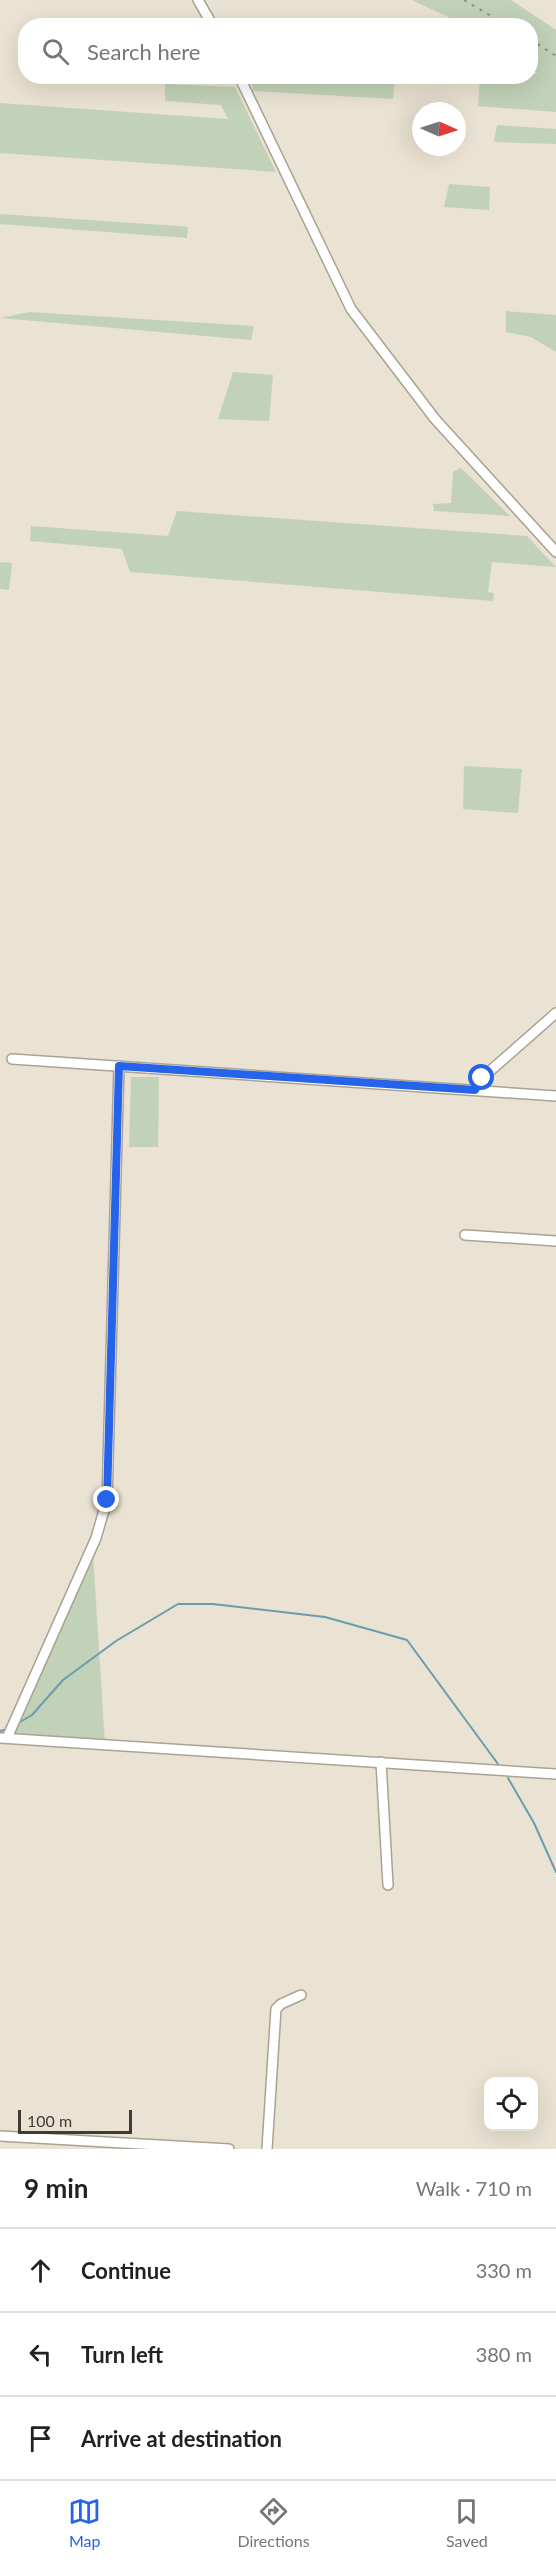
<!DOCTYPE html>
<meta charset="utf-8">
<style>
body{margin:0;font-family:Lato,sans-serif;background:#f6f6f6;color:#222}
.controls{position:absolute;right:18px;bottom:18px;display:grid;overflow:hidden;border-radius:12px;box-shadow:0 6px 24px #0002}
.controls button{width:54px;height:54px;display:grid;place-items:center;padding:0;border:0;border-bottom:2px solid #e0e0e0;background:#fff;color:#222;font:30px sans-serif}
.compass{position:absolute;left:412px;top:102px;width:54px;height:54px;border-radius:50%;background:#fff;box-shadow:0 6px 24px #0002;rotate:93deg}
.scale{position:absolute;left:18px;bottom:15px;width:114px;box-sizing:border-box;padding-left:6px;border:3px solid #3f3b35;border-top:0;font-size:16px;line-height:21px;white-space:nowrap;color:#3f3b35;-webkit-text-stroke:4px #eae2d2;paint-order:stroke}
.stop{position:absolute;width:18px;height:18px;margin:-14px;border:4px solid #2563eb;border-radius:50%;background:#fff}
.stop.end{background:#2563eb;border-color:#fff;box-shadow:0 2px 6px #0008}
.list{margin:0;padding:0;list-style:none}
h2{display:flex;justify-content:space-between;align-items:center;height:78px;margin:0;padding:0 24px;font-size:26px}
h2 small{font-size:20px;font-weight:400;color:#767676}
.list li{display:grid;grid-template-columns:39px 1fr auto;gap:18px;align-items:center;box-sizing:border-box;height:84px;padding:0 24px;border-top:2px solid #e0e0e0}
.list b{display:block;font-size:22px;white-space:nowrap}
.list em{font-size:20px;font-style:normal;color:#767676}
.icon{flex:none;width:33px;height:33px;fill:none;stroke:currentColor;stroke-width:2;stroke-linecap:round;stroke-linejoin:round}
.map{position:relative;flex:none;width:556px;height:2149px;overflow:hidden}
.search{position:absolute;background:#fff;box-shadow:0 6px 24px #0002;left:18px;right:18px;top:18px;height:66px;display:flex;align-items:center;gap:15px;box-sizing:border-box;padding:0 21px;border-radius:24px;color:#767676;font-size:22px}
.sheet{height:330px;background:#fff}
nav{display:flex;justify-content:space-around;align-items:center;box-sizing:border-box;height:84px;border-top:2px solid #e0e0e0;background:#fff;font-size:16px;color:#767676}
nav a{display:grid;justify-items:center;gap:3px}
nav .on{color:#2563eb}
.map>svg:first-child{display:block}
.green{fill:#c2d2b8}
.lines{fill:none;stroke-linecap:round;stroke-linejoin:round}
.stream{stroke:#6a9dac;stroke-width:2}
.minor-casing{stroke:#aaa293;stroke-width:12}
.minor{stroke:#fff;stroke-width:9}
.rail{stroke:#938d82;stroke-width:2;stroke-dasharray:3 6;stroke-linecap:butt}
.route{stroke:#2563eb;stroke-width:8}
</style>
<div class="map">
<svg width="556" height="2149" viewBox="0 0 556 2149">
<rect width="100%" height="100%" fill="#eae2d2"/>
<g class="green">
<polygon points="412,0 511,0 556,30 556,112 478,106 480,77 530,76 531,74 538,74 531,69 530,26 465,25"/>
<polygon points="342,77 395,77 393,99 253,91 252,84 340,84"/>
<polygon points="165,84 235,87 276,172 0,153 0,103 228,119 221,105 165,101"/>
<polygon points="497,125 556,129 556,144 494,142"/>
<polygon points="449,184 490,187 489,210 444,207"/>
<polygon points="0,214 178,226 188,227 187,238 0,224"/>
<polygon points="506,311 556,315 556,352 531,337 506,332"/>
<polygon points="29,312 254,326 251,340 0,318"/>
<polygon points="233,372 273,375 269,421 218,419"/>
<polygon points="461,468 510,516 434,511 433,504 451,503 453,472"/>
<polygon points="177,511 527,536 556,567 492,562 488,592 494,593 493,601 130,572 122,549 30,541 31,526 168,536"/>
<polygon points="0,562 12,563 9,590 0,589"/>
<polygon points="464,766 522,769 518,813 463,809"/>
<polygon points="131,1077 159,1077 158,1147 129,1147"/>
<polygon points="93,1555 105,1744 12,1741"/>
</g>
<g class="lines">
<g class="stream">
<polyline points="20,1722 32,1715 63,1680 116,1641 178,1604 213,1604 325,1617 407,1640 498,1764"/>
<polyline points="0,1731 4,1730"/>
<polyline points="508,1778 534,1823 556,1872"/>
</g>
<g class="minor-casing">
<g id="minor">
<polyline points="198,0 213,26"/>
<polyline points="239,76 351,309 435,419 556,552"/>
<polyline points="12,1059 556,1096"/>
<polyline points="475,1090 482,1078 556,1013"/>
<polyline points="465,1235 556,1241"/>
<polyline points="0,1738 556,1774"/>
<polyline points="7,1738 96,1538 107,1500 119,1066"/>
<polyline points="381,1762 388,1885"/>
<polyline points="0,2136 229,2149"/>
<polyline points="267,2149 276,2009 281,2004 301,1995"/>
</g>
</g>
<use href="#minor" class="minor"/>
<g class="rail">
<polyline points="464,0 508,26"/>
<polyline points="530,39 556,56"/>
</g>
</g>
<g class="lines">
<polyline class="route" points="107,1500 119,1066 475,1090 482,1078"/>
</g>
</svg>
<div class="controls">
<button><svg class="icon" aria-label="locate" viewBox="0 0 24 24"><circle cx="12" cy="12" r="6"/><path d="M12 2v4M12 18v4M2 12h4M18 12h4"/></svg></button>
</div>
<svg class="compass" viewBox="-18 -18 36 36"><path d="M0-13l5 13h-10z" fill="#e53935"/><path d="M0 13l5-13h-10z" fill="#767676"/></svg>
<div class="scale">100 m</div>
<div class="stop" style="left:482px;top:1078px"></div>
<div class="stop end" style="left:107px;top:1500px"></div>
<div class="search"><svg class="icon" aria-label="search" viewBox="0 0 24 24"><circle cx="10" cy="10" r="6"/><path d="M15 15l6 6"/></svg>Search here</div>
</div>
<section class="sheet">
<h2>9 min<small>Walk · 710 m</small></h2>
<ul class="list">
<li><svg class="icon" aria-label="ahead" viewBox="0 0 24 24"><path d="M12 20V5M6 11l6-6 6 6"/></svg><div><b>Continue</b></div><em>330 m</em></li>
<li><svg class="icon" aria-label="left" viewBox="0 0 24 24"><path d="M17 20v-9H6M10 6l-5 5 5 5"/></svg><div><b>Turn left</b></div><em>380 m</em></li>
<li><svg class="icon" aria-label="arrive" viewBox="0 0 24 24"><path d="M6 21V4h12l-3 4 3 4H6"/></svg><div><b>Arrive at destination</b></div></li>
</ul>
</section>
<nav>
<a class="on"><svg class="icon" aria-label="map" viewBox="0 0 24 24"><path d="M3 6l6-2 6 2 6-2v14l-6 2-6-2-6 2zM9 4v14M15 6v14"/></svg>Map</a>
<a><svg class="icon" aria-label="directions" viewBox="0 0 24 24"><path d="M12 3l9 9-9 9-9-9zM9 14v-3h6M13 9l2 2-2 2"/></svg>Directions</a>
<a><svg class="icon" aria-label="saved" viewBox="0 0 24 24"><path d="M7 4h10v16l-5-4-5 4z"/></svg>Saved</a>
</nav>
